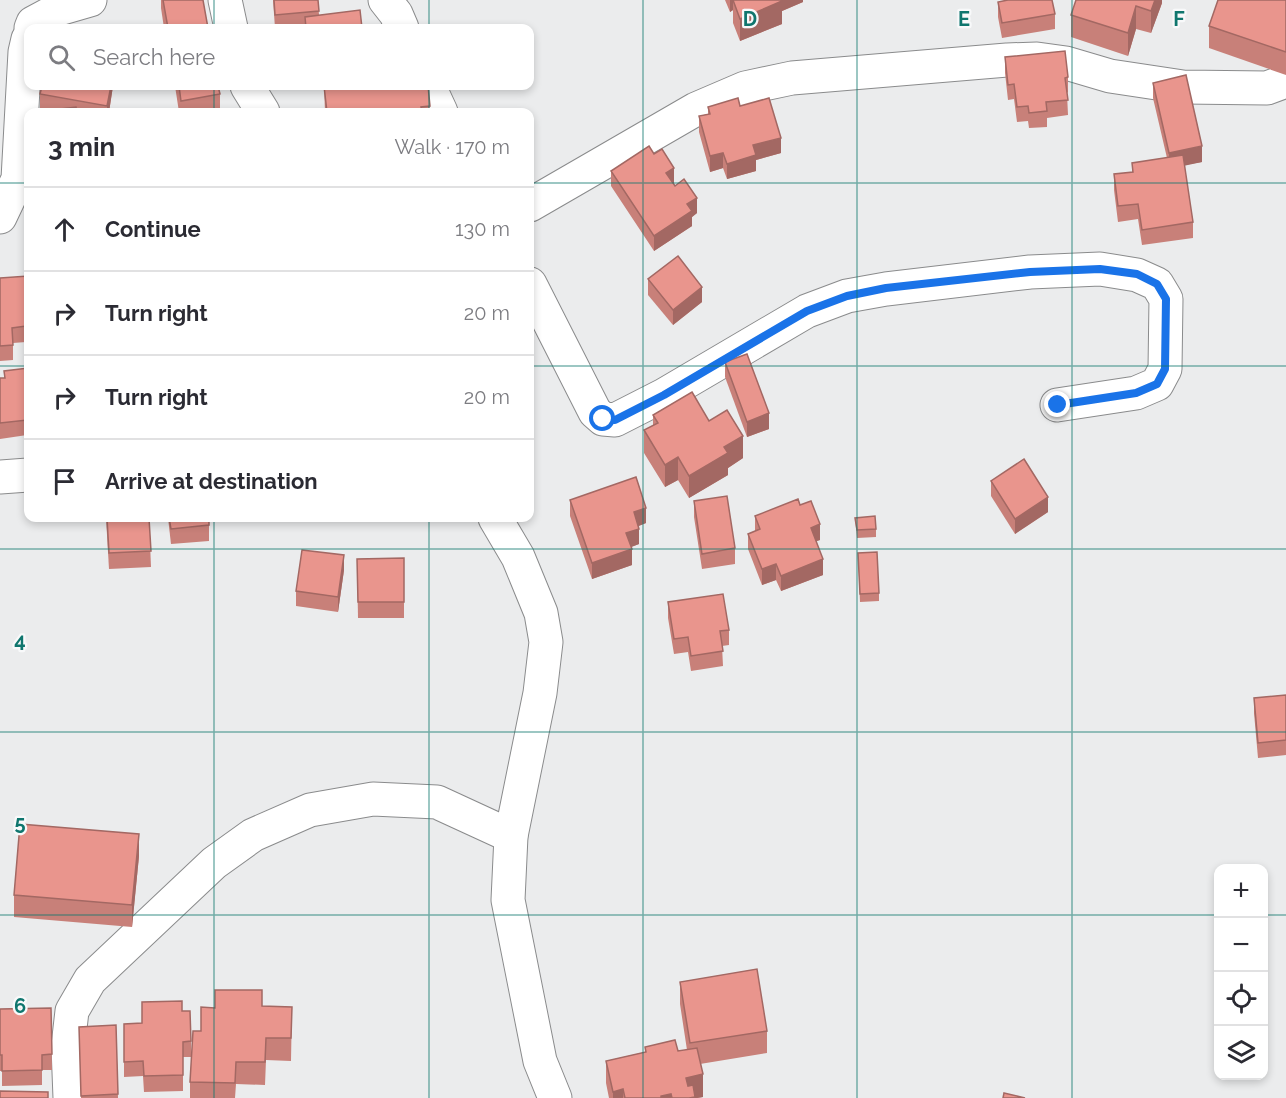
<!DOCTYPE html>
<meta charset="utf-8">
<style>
body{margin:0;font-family:Raleway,sans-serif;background:#f2f2f3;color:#2b2b33}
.controls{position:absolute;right:18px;bottom:18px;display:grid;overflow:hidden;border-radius:12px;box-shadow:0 3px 9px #0003}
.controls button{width:54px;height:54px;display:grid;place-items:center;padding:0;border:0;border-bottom:2px solid #e1e1e2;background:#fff;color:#2b2b33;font:30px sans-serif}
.stop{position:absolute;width:18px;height:18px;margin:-14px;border:4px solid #1a73e8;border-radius:50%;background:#fff}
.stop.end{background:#1a73e8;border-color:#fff;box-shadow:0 2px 6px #0008}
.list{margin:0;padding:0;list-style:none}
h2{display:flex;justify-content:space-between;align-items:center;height:78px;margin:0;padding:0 24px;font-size:26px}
h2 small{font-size:20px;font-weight:400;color:#7c7c81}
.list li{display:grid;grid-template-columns:39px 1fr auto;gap:18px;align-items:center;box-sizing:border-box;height:84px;padding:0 24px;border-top:2px solid #e1e1e2}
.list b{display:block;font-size:22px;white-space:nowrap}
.list em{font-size:20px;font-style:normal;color:#7c7c81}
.icon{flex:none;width:33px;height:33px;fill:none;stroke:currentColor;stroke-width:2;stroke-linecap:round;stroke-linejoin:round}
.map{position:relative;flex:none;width:1286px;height:1098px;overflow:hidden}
.search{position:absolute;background:#fff;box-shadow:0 3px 9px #0003;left:24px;top:24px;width:510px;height:66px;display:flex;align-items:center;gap:15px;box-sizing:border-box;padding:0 21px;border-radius:12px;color:#7c7c81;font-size:22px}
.panel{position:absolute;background:#fff;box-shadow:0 3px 9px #0003;left:24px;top:108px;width:510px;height:414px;border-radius:12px}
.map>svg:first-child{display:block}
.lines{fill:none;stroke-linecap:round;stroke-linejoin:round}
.minor-casing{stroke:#8a8b8c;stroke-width:35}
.minor{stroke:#fff;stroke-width:33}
.wall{fill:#c88079}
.shaded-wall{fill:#a36863}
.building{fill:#e9958d;stroke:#a36863;stroke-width:1.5}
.route{stroke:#1a73e8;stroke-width:8}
.grid{fill:none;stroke:#0f766e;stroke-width:1.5;stroke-opacity:0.55}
.grid-label{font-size:20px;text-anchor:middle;font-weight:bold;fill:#0f766e;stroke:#f8f9fa;stroke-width:4.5;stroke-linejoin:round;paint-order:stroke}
</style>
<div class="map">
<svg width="1286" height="1098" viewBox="0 0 1286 1098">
<rect width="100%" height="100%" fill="#ebeced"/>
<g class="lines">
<g class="minor-casing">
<g id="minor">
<polyline points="225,0 231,28"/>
<polyline points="385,0 396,14 402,28"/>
<polyline points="31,28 33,23 59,9 90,0"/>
<polyline points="247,86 263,112"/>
<polyline points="429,86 441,112"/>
<polyline points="530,205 696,109 745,88 792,78 1007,60 1037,59 1066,63 1110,76 1183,87 1267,88 1286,81"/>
<polyline points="0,217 18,179 25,52 28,39"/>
<polyline points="530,284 595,412 603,419 615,420 664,395 807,311 847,296 886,289 1030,272 1100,269 1137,275 1157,284 1166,299 1165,369 1157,384 1136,393 1057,405"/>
<polyline points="0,477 28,475"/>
<polyline points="495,518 518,557 541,613 546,642 540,693 511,836 508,900 540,1061 555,1098"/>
<polyline points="70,1098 68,1046 72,1011 90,980 214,863 253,835 310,810 373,799 437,802 511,836"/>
</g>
</g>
<use href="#minor" class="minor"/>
</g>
<g class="wall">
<polygon points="161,0 203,0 208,28 164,28 161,8"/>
<polygon points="273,0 318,0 319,15 362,28 305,28 305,27 275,28"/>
<polygon points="725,0 803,0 803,2 782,11 782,24 740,41 733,23 733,10 730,12"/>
<polygon points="1162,0 1162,3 1151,33 1136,29 1128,56 1071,37 1071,15"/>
<polygon points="1286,0 1286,75 1209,48 1209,26"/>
<polygon points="998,2 1055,14 1055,29 1002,38 998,17"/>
<polygon points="1005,57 1068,77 1068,92 1067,93 1068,115 1047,118 1047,127 1029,128 1028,121 1017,122 1014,99 1008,100 1005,73"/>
<polygon points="1153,83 1202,162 1184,165 1193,222 1193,238 1142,245 1138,219 1118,222 1114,190 1114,174 1132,172 1132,163 1167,158 1153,98"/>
<polygon points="113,86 109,112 35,112 47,111 40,110 40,94"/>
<polygon points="175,86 218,86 220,94 220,112 179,112"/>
<polygon points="324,86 428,86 430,112 325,112"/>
<polygon points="740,106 781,153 756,160 756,171 727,179 723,168 710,172 699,132 699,116 708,114 708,107"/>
<polygon points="611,171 674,183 675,186 697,213 692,217 692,226 654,251 611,186"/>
<polygon points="28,276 28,359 26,342 13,343 13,360 0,361 0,278"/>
<polygon points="648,279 702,302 673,325 648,295"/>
<polygon points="725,362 769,429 747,437 725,377"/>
<polygon points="28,368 28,445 27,435 0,439 0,378 4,378 4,371"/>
<polygon points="653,415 709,421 743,458 728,468 728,475 689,498 678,480 665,487 644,453 644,430 653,425"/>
<polygon points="991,481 1048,512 1015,534 991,496"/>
<polygon points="570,500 646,523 638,526 639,544 631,547 632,565 592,579 570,516"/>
<polygon points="694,501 735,548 735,564 702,569 694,517"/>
<polygon points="800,505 820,540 816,541 823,575 781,591 776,580 762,585 748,549 748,534 755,531 755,516"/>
<polygon points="106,518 149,518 151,567 109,569"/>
<polygon points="168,518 209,518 209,541 171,544"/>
<polygon points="312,518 333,518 313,520"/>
<polygon points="855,518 876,529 876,537 857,538"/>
<polygon points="858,553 879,593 879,601 860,602"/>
<polygon points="404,558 404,618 358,618 357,559"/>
<polygon points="344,570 338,612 296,606 296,591"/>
<polygon points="668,602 729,630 729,645 722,646 723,666 691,671 688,652 674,654 668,618"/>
<polygon points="1286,695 1286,755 1258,758 1254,713 1254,698"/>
<polygon points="139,856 132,927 14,917 14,895"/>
<polygon points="680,982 767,1031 767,1053 700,1064 703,1097 697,1098 609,1098 606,1083 606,1061 645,1052 645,1047 678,1051 687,1050 680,1004"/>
<polygon points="262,1006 292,1007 291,1061 266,1060 265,1085 236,1084 235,1098 190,1098 190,1082 201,1031 215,1008"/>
<polygon points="51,1008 52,1070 42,1070 42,1085 2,1086 2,1071 0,1071 0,1009"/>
<polygon points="182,1011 191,1041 191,1057 183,1057 183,1091 144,1092 143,1076 124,1077 124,1024 142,1023"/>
<polygon points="116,1025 118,1098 81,1098 79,1027"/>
</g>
<g class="shaded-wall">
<polygon points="730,0 736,0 733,0 733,10 730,12"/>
<polygon points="778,0 803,0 803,2 782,11 782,24 740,41 740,19"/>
<polygon points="1155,0 1162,0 1162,3 1151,33 1151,11"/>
<polygon points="1136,6 1136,29 1128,56 1128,33"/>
<polygon points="111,86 113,86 109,112 107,112 107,106"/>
<polygon points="781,138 781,153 756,160 756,171 727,179 727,164 753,145"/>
<polygon points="1202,146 1202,162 1169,169 1169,153"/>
<polygon points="723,153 723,168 710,172 710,156"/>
<polygon points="674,168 674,183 666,188 666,173"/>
<polygon points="697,198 697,213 692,217 692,226 654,251 654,236 687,204"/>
<polygon points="702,287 702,302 673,325 673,310"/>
<polygon points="769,413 769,429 747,437 747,422"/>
<polygon points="743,436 743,458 728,468 728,475 689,498 689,476 724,447"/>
<polygon points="678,457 678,480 665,487 665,465"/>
<polygon points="1048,497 1048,512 1015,534 1015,519"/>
<polygon points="646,508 646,523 634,528 634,512"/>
<polygon points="820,524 820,540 811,543 811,528"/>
<polygon points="639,529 639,544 626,549 626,533"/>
<polygon points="632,549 632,565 592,579 592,563"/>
<polygon points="344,555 344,570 338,612 338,597"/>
<polygon points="823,559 823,575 781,591 781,576"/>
<polygon points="776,564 776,580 762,585 762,569"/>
<polygon points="139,834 139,856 132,927 132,905"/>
<polygon points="703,1074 703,1097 697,1098 686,1098 686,1078"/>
<polygon points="623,1089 623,1098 613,1098 613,1092"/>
<polygon points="671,1094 671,1098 661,1098 661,1096"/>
</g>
<g class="building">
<polygon points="163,0 203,0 208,28 168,28"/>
<polygon points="274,0 318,0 319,11 275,15"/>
<polygon points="734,0 782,0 782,1 740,19 733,0"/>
<polygon points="1008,0 1052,0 1055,14 1002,23 998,2"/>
<polygon points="1076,0 1155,0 1151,11 1136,6 1128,33 1071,15"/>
<polygon points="1218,0 1286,0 1286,52 1209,26"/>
<polygon points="360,10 362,28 306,28 305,17"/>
<polygon points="1065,51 1068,77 1065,78 1068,100 1046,102 1047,111 1029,113 1028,106 1017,107 1014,84 1008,85 1005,57"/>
<polygon points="1186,75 1202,146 1169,153 1153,83"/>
<polygon points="42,86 111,86 107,106 40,94"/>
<polygon points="179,86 218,86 220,94 181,101"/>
<polygon points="324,86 428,86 430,106 421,107 422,112 327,112"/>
<polygon points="738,98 740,106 769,98 781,138 753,145 756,155 727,164 723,153 710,156 699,116 710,114 708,107"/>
<polygon points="76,107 77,112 35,112"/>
<polygon points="649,146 654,154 662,149 674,168 666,173 675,186 684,179 697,198 687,204 692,211 654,236 611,171"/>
<polygon points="1183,155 1193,222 1142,230 1138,204 1118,206 1114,174 1133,172 1132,163"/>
<polygon points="678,256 702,287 673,310 648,279"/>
<polygon points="28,276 28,344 26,326 12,328 13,345 0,346 0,278"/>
<polygon points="747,354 769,413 747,422 725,362"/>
<polygon points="28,368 28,430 27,420 0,423 0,378 5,378 4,371"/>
<polygon points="692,392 709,421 727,410 743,436 724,447 728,453 689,476 678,457 665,465 644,430 658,423 653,415"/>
<polygon points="1024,459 1048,497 1015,519 991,481"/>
<polygon points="636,477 646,508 634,512 639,529 626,533 632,549 592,563 570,500"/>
<polygon points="727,496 735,548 702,554 694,501"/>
<polygon points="798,499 800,505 811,501 820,524 811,528 823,559 781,576 776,564 762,569 748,534 760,529 755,516"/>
<polygon points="875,516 876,529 857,530 855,518"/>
<polygon points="107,518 149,518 151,551 109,553"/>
<polygon points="169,518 209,518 209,525 171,529"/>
<polygon points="302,550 344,555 338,597 296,591"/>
<polygon points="877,552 879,593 860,594 858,553"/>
<polygon points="404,558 404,602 358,602 357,559"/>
<polygon points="723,594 729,630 720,631 723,651 691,656 688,637 674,639 668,602"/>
<polygon points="1286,695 1286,740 1258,743 1254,698"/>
<polygon points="20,824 139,834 132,905 14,895"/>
<polygon points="757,969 767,1031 690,1043 680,982"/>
<polygon points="215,990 262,990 262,1006 292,1007 291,1038 266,1038 265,1062 236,1062 235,1083 190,1082 193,1031 201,1031 201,1007 215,1008"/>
<polygon points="182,1001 182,1011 190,1011 191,1041 183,1042 183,1075 144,1076 143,1061 124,1062 124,1024 142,1023 142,1002"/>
<polygon points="51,1008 52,1054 42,1055 42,1070 2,1071 2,1055 0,1055 0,1009"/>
<polygon points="116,1025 118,1094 81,1096 79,1027"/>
<polygon points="675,1040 678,1051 697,1048 703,1074 686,1078 688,1086 693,1085 695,1097 689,1098 672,1098 671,1094 661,1096 661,1098 625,1098 623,1089 613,1092 606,1061 646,1052 645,1047"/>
<polygon points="0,1091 48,1092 48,1098 0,1098"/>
<polygon points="1004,1093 1025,1098 1003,1098"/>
</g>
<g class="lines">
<polyline class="route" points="603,419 615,420 664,395 807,311 847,296 886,288 1030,272 1100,269 1137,274 1157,284 1166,299 1165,369 1157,384 1136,393 1058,405"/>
</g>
<path class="grid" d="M214,0V28M429,0V28M643,0V1098M857,0V1098M1072,0V1098M214,86V112M429,86V112M0,183H28M530,183H1286M0,366H28M530,366H1286M214,518V1098M429,518V1098M0,549H1286M0,732H1286M0,915H1218M1264,915H1286"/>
<g class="grid-label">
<text x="750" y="26">D</text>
<text x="964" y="26">E</text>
<text x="1179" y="26">F</text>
<text x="20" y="647">4</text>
<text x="20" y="830">5</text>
<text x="20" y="1013">6</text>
</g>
</svg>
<div class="controls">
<button>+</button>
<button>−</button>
<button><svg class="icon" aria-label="locate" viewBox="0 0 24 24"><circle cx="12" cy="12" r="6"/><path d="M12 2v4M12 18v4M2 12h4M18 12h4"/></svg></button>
<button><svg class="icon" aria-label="layers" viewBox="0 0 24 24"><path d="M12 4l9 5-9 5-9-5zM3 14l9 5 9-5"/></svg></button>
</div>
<div class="stop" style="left:603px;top:419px"></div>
<div class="stop end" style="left:1058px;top:405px"></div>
<div class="search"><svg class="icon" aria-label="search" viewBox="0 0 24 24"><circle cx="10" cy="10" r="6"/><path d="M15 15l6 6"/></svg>Search here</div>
<section class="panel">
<h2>3 min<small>Walk · 170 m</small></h2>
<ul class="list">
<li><svg class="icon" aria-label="ahead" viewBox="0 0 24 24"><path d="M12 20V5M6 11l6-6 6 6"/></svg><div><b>Continue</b></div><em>130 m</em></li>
<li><svg class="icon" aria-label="right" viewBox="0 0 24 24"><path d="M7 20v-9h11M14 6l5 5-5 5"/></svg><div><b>Turn right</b></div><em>20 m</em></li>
<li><svg class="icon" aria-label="right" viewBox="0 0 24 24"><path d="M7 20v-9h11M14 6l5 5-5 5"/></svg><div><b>Turn right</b></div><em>20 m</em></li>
<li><svg class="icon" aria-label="arrive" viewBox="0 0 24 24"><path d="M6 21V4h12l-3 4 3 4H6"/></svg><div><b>Arrive at destination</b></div></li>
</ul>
</section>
</div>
